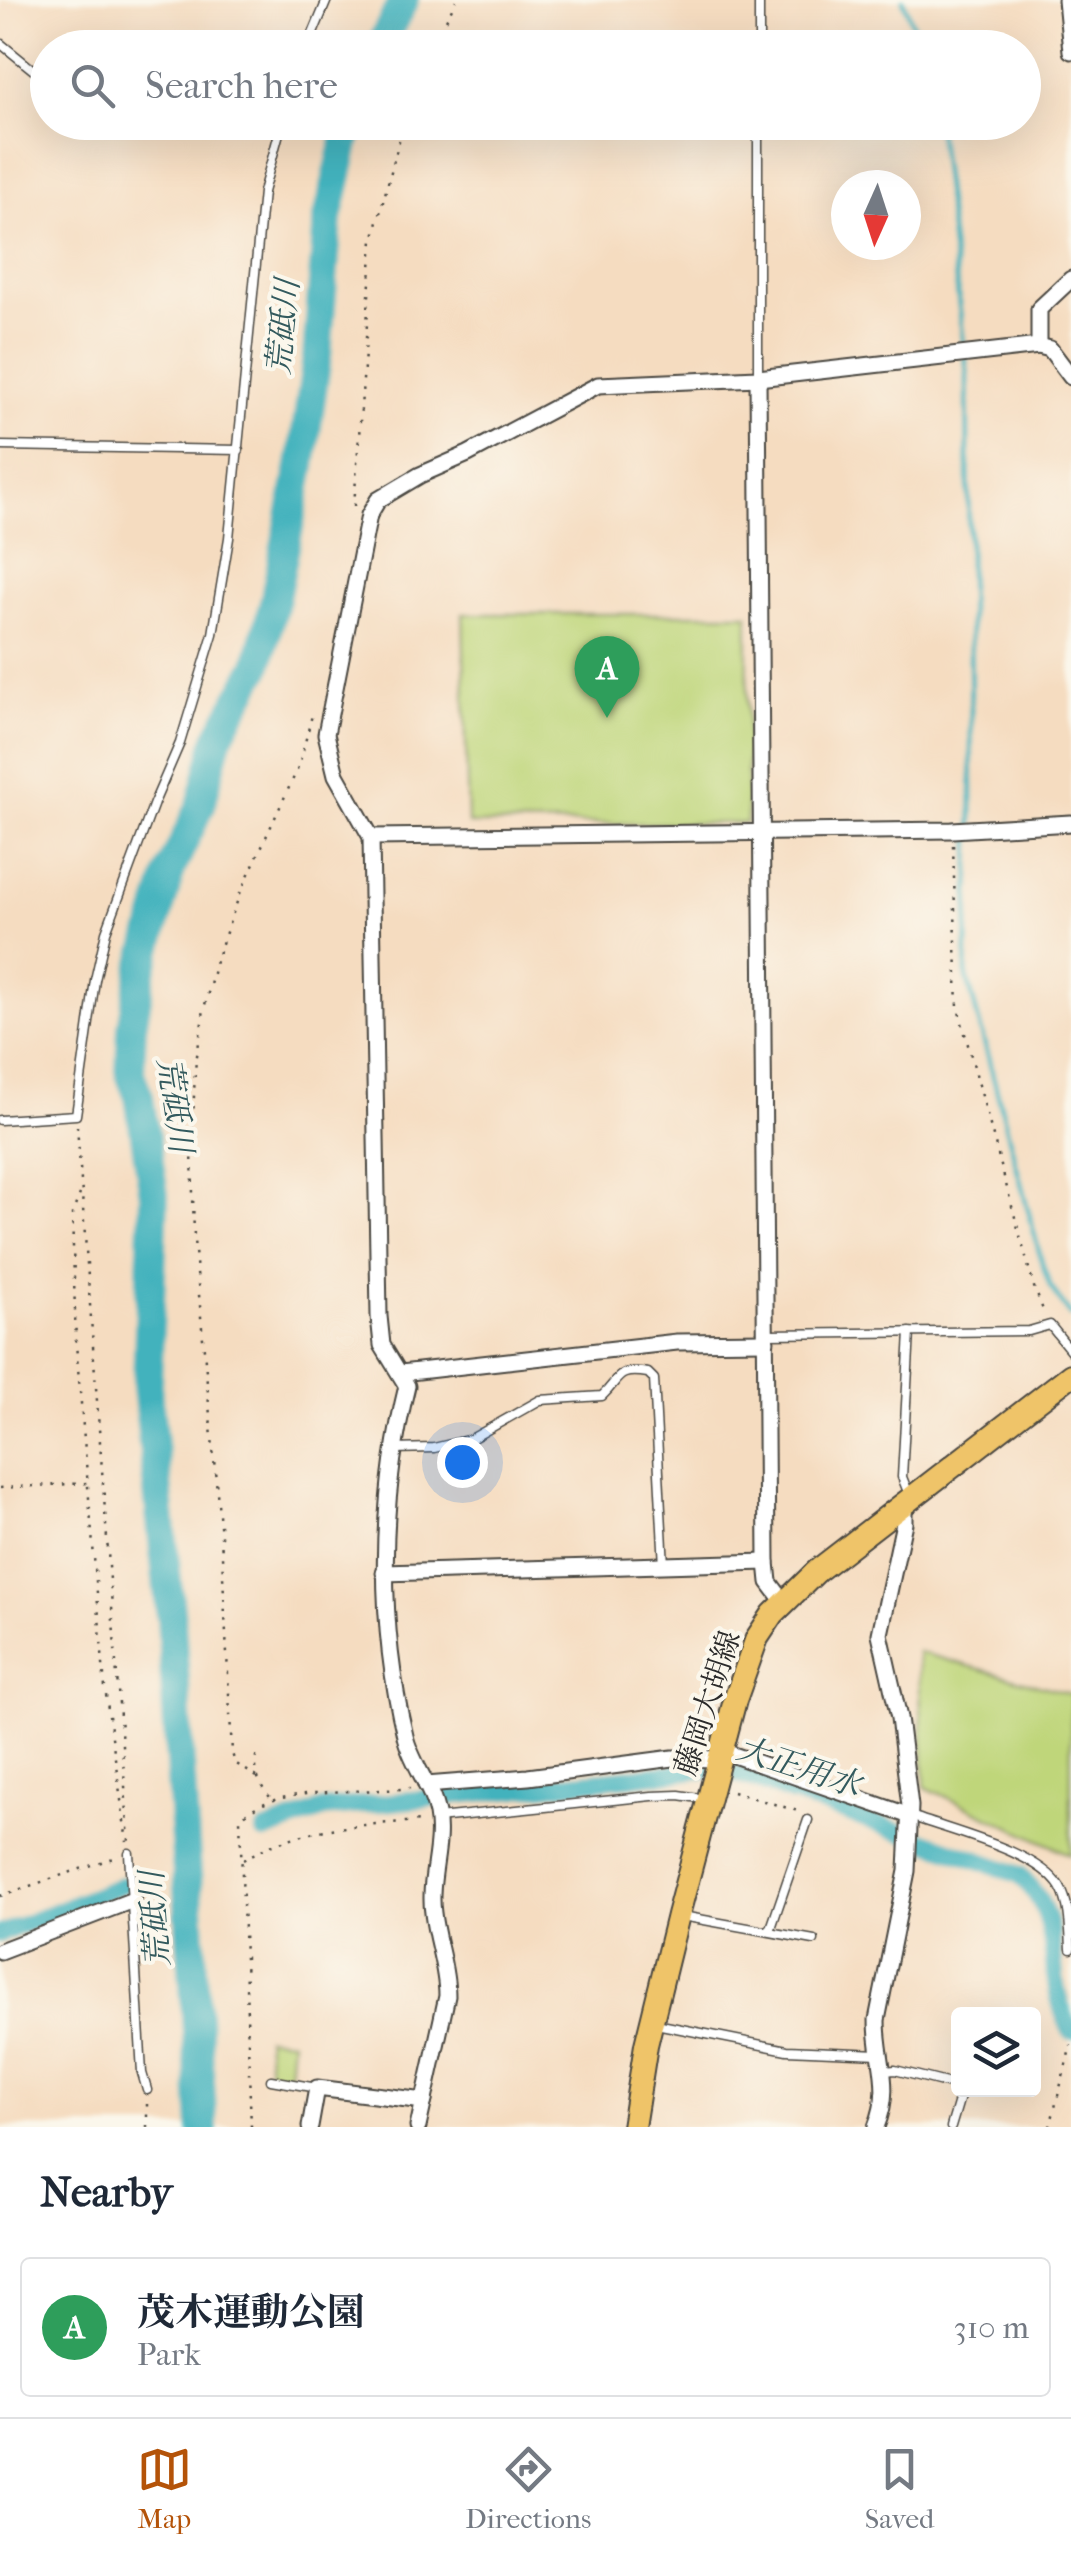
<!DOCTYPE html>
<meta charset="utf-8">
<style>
body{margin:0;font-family:"IM FELL French Canon","Noto Serif JP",serif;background:#f2f2f3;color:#1f2937}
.controls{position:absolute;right:30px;bottom:30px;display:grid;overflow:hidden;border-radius:10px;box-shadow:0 10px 40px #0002}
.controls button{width:90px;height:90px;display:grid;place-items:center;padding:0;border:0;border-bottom:2px solid #e0e1e3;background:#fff;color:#1f2937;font:50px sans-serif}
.compass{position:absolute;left:831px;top:170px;width:90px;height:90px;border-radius:50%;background:#fff;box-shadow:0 10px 40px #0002;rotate:183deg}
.you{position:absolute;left:462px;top:1462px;width:35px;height:35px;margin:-25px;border:8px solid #fff;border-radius:50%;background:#1a73e8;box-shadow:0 0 0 15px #1a73e833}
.badge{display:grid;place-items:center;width:65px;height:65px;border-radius:50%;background:#b45309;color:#fff;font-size:32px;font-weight:700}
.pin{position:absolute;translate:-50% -82px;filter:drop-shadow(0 2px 5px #0008)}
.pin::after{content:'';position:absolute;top:52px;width:35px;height:30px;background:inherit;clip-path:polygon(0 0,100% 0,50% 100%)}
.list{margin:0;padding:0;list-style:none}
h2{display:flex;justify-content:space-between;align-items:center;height:130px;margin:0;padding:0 40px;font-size:42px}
h2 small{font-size:32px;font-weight:400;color:#747a83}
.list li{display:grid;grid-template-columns:65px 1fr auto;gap:30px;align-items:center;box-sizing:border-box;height:140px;margin:0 20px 20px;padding:0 20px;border:2px solid #e0e1e3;border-radius:10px}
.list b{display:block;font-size:38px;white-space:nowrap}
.list p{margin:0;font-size:32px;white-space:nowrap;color:#747a83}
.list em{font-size:32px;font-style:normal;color:#747a83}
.icon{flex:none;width:55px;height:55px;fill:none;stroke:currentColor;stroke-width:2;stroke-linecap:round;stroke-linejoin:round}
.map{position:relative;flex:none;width:1071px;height:2127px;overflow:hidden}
.search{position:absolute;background:#fff;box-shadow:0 10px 40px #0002;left:30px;right:30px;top:30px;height:110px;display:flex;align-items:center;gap:25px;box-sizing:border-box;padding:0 35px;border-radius:55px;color:#747a83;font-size:38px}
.sheet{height:290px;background:#fff}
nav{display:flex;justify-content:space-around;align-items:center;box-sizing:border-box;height:140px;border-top:2px solid #e0e1e3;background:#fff;font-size:28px;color:#747a83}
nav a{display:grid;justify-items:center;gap:5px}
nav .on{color:#b45309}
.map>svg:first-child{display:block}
.green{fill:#bfd67a;stroke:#758052;stroke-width:2.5}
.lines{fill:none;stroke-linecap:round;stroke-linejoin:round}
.stream{stroke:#43b2bd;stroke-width:5}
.canal{stroke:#43b2bd;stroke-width:18}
.river{stroke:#43b2bd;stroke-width:30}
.lane-casing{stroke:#494641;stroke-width:11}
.street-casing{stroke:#494641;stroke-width:19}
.primary-casing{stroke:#494641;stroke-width:26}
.path{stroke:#494641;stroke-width:2.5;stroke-dasharray:2.5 8;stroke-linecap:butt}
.lane{stroke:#fff;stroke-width:8}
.street{stroke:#fff;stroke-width:15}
.primary{stroke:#efc469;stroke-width:22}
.labels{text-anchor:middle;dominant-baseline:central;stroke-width:8;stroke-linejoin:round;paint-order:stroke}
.street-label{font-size:30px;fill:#2b2b2b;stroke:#fbf7ec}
.water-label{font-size:32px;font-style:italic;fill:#335a5e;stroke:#fbf7ec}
</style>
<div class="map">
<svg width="1071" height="2127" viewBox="0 0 1071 2127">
<rect width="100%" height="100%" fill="#fbf7ec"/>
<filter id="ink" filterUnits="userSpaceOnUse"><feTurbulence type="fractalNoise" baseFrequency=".01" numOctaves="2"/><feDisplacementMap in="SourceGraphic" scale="20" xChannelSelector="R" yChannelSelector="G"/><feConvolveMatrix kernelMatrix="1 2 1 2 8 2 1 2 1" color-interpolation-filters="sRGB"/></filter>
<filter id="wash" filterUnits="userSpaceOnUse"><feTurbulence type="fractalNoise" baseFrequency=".0048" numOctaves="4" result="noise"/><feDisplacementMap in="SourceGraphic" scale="40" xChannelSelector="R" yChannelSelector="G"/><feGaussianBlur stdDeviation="2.25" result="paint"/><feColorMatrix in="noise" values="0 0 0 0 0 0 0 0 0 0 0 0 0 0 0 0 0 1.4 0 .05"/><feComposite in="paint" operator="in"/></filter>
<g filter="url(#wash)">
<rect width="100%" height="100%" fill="#f5dcc0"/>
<g class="green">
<polygon points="463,614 748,614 747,823 468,824"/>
<polygon points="918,1652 1071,1694 1071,1855 925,1787"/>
<polygon points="266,2037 292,2040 289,2075 269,2074"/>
</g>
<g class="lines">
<g class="stream">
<polyline points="903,0 922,48"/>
<polyline points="937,122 967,371 972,812 966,973 1042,1263 1050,1286 1071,1316"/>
</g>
<g class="canal">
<path d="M264,1832L324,1809L699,1770L738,1774L1020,1875C1071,1926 1039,1970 1071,2031"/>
<polyline points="0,1934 122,1885"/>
</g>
<g class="river">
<polyline points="379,48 404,0"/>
<polyline points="203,2127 171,1619 147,1385 154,1195 139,1097 130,1074 132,1027 142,970 171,869 201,805 218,738 258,665 275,598 301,466 317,357 328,218 350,122"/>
</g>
</g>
</g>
<g filter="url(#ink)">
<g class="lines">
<g class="lane-casing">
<g id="lane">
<polyline points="0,43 48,82"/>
<polyline points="307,48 327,0"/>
<polyline points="759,48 759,0"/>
<polyline points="758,378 758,122"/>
<polyline points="0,446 239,450"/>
<polyline points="0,1120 76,1115 95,980 106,932 154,803 180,743 213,634 229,538 263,192 282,122"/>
<polyline points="910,1332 902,1477 910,1497"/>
<polyline points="767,1334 1029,1331 1050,1325 1071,1351"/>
<path d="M394,1449L434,1448L471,1439L540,1400L602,1396C621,1378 616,1368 648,1373L654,1379L664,1566"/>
<path d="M911,1816C950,1831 1038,1851 1060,1887C1070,1904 1070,1929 1071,1949"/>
<polyline points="438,1818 652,1796 679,1795 706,1799"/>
<polyline points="129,1853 142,2073 147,2090"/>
<polyline points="682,1916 814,1940"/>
<polyline points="770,1931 808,1820"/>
<polyline points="656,2024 787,2050 879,2054"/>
<polyline points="885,2071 895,2070 958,2086"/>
<polyline points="271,2080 317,2088"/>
<polyline points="951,2127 962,2090"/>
</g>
</g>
<g class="street-casing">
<g id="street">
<polyline points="1066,0 1071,51"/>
<polyline points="1039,346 1039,309 1071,279"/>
<polyline points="758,378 767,1562 769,1582 784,1602"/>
<polyline points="371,837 952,830 1071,823"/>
<polyline points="401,1373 677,1342 766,1341"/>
<polyline points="384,1573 767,1562"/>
<polyline points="722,1751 910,1816"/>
<polyline points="426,1785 528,1777 673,1758 720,1759"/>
<polyline points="0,1951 133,1900"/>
<polyline points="310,2127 317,2088 424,2101"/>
<path d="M418,2127L447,1996C447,1967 436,1941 433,1913C428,1880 443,1846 437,1814C432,1786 411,1763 405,1736C378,1623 379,1499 407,1386L382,1345L379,1316L371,837L336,775L326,734L369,515L378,500L420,475L468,454L598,385L758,378L1039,346L1050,349L1071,377"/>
<path d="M876,2127C893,2085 877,2062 877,2020L907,1871L910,1806L899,1718L880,1634L904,1523V1501"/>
</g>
</g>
<g class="primary-casing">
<polyline id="primary" points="633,2127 646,2045 678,1915 735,1700 757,1638 773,1614 817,1571 1071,1375"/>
</g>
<g class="path">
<polyline points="432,48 456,0"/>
<polyline points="354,506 373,240 404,122"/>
<polyline points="953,845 958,1008 1034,1287 1045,1315"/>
<polyline points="77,1126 129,1841"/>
<polyline points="80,1194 72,1214 76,1344 105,1688 127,1842"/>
<polyline points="0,1488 88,1483"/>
<path d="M256,1756C255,1775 259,1786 272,1799"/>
<polyline points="257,1777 235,1763 232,1753 221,1536 194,1240 192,1148 195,1069 204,1009 217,957 241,891 299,766 312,715"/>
<polyline points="733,1792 798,1811"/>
<path d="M243,1860C298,1826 360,1825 423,1821"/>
<polyline points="0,1896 119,1856"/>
<polyline points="147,2104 147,2127"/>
<path d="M251,2127L240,1819C272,1784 364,1794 410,1788"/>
<polyline points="1050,2127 1071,2045"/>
</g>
<use href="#lane" class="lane"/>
<use href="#street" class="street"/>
<use href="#primary" class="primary"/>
</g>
</g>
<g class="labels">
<g class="street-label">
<text transform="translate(708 1703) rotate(-72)">藤岡大胡線</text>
</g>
<g class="water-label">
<text transform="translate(283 327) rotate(-84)">荒砥川</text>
<text transform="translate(175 1105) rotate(82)">荒砥川</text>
<text transform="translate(799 1767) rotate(18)">大正用水</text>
<text transform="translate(155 1919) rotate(-94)">荒砥川</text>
</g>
</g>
</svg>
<div class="controls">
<button><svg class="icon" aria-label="layers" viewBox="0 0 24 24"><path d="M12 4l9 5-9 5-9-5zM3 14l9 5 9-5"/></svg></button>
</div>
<svg class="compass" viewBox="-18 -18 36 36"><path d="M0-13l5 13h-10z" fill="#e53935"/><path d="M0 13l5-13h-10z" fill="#747a83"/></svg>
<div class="you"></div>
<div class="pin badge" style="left:607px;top:718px;background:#2e9e5b">A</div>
<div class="search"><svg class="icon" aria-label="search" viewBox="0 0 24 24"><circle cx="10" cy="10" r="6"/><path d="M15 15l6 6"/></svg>Search here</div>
</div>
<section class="sheet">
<h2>Nearby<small></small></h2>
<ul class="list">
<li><span class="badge" style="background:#2e9e5b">A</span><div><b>茂木運動公園</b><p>Park</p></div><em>310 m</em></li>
</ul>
</section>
<nav>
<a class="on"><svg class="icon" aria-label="map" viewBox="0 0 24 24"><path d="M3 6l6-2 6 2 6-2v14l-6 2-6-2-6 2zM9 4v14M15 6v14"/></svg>Map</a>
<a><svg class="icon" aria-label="directions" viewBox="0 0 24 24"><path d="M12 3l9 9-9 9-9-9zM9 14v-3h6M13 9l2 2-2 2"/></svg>Directions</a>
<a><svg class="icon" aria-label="saved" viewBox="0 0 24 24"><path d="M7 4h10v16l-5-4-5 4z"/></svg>Saved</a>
</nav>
